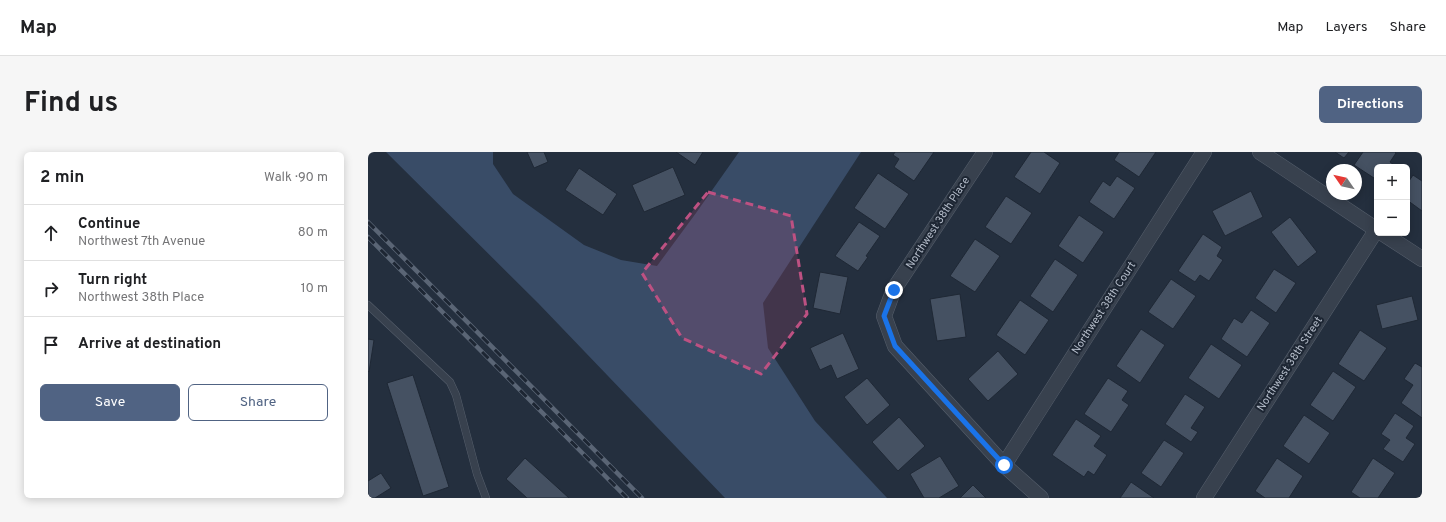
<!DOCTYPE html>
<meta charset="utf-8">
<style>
body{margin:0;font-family:Overpass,sans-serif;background:#f6f6f6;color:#202124}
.controls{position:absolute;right:12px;top:12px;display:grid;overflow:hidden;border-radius:6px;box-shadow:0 2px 10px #0003}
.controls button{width:36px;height:36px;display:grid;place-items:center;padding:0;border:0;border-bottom:1px solid #e0e0e0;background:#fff;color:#202124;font:20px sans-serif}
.compass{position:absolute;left:958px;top:12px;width:36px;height:36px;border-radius:50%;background:#fff;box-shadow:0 2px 10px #0003;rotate:304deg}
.stop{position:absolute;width:12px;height:12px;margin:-9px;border:3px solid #1a73e8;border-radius:50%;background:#fff}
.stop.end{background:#1a73e8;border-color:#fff;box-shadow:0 1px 4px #0008}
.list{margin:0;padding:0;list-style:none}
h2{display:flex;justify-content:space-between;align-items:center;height:52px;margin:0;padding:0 16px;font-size:17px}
h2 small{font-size:13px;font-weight:400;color:#757577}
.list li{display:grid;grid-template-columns:26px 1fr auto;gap:12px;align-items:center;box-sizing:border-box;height:56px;padding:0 16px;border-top:1px solid #e0e0e0}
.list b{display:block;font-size:15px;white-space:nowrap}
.list p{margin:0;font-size:13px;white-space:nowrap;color:#757577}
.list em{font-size:13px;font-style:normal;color:#757577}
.actions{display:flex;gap:8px;padding:12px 16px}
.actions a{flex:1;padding:9px 0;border:1px solid #506383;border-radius:6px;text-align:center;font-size:14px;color:#506383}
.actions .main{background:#506383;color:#fff}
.icon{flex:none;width:22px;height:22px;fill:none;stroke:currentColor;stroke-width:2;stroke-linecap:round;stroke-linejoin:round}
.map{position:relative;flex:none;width:1054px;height:346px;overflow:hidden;border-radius:6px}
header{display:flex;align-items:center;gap:24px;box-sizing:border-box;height:56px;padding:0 20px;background:#fff;border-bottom:1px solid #e0e0e0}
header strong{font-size:19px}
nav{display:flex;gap:22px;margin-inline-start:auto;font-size:14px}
.intro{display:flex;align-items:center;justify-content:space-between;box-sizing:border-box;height:96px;padding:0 24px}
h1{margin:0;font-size:28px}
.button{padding:10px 18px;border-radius:6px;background:#506383;color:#fff;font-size:14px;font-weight:700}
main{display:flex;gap:24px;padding:0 24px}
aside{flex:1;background:#fff;border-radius:6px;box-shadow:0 2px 10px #0003}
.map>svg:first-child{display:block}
.water{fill:#394c67}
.building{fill:#455162;stroke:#1f2835}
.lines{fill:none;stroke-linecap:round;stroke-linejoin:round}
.lane-casing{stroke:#565f6c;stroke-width:8}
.street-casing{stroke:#565f6c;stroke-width:16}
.lane{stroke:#38414e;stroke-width:7}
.street{stroke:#38414e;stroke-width:15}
.rail-casing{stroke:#5a6575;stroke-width:4.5}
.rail{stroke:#1d2633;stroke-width:3;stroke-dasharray:9;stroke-linecap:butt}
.route{stroke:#1a73e8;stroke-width:5}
.marked{fill:#bd5182;fill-opacity:0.2;stroke:#bd5182;stroke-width:3;stroke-dasharray:8 5;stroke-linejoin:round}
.labels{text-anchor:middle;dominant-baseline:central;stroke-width:4;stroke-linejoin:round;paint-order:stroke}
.street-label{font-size:11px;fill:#b4bcc9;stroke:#1d2633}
</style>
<header>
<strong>Map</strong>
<nav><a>Map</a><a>Layers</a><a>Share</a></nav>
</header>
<div class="intro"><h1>Find us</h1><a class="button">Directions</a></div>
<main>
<aside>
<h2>2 min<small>Walk · 90 m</small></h2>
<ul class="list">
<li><svg class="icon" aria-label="ahead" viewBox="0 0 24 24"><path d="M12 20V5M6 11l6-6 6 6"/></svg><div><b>Continue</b><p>Northwest 7th Avenue</p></div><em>80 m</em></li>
<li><svg class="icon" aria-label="right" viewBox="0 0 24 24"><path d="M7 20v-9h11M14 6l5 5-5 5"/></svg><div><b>Turn right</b><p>Northwest 38th Place</p></div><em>10 m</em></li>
<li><svg class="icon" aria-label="arrive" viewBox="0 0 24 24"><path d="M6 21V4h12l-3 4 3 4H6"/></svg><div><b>Arrive at destination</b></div></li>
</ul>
<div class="actions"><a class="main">Save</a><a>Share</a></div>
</aside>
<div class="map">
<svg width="1054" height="346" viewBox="0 0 1054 346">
<rect width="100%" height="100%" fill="#242f3e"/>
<polygon class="water" points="18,0 125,0 125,12 145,42 216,93 253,108 289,114 328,61 371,0 493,0 395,151 400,196 447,269 519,346 357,346 170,151"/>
<g class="building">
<polygon points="159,0 176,0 180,10 166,16"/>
<polygon points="308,0 335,0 327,13"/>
<polygon points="527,0 566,0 546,29 526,15 531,7 525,3"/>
<polygon points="663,0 676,0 692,11 672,42 646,25"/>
<polygon points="751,0 788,0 771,25 746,8"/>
<polygon points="967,0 981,0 976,6"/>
<polygon points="995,0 1027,0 1028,1 1022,10 1029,15 1009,15 1009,28 986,13"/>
<polygon points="305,15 317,43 276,60 264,33"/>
<polygon points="211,16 249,42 235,63 197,38"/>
<polygon points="510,21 541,42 517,77 486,56"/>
<polygon points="1045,23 1054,29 1054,59 1039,48 1039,32"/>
<polygon points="749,24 767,36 746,67 721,50 735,29 742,34"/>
<polygon points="883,39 895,65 857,84 844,59"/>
<polygon points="638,44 664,61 643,92 617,75"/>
<polygon points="711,63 736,80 715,111 690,94"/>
<polygon points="922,65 949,100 930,115 903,80"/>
<polygon points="491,70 512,84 498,104 500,105 490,119 467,104"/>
<polygon points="835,82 854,95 849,104 855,108 841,129 832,123 827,130 810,119"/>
<polygon points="607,87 632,104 607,140 582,124"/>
<polygon points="687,107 710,123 685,160 662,144"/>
<polygon points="906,117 928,131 908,161 887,146"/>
<polygon points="452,120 480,125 472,162 445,156"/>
<polygon points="803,127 828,144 805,177 780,160"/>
<polygon points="592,142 598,185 569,189 562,147"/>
<polygon points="1044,144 1050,168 1014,177 1008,153"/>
<polygon points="652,148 681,168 657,203 628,183"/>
<polygon points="883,158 902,171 879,205 853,187 866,166 874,171"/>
<polygon points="773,177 797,193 772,231 748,214"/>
<polygon points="992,178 1019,196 996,229 970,212"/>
<polygon points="475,181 491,217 469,227 463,213 452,218 442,196"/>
<polygon points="0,187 6,188 1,220 0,219"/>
<polygon points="843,192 874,213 851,247 820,226"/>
<polygon points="630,199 650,222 620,249 600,227"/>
<polygon points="1047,211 1054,215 1054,266 1033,251 1045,233 1036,227"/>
<polygon points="965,219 988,235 965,269 942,253"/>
<polygon points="45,223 81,335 55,344 19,231"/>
<polygon points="499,226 522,253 499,273 476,245"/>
<polygon points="740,226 760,239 754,248 761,253 743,280 716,262"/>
<polygon points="817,242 837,255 823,276 830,280 823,290 797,272"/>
<polygon points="1027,261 1046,274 1038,286 1047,292 1035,310 1015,297 1022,288 1013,282"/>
<polygon points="936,263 962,281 941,312 915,294"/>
<polygon points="531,265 557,294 530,319 504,290"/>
<polygon points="708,267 733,284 726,294 739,303 726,323 720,319 716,325 684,303"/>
<polygon points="796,288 816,301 793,335 773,321"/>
<polygon points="572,304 591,334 571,346 556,346 542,322"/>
<polygon points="157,306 201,346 159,346 138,327"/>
<polygon points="909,306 935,324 921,346 897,346 887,339"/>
<polygon points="1005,306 1027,321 1010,346 992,346 983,340"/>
<polygon points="13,321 23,336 7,346 0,346 0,329"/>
<polygon points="763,330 786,346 752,346"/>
<polygon points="605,333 618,346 592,346"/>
</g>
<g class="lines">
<g class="lane-casing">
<polyline id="lane" points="0,153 82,230 88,243 109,322 118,346"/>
</g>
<g class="street-casing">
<g id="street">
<polyline points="617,0 526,137 516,164 527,194 636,313 673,346"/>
<polyline points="892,0 1009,78"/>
<polyline points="1014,81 1054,107"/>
<polyline points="636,313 836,0"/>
<polyline points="836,346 1009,77"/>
</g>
</g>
<use href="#lane" class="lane"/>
<use href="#street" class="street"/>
<g class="rail-casing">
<g id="rail">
<polyline points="0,70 274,346"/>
<polyline points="0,85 259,346"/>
</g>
</g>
<use href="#rail" class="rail"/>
</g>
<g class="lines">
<polyline class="route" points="526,138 516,164 527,194 636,313"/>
</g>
<path class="marked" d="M340,40L423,64L439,162L393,222L314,186L274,121Z"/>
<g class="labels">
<g class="street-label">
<text transform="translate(570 71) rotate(-57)">Northwest 38th Place</text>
<text transform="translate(736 156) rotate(-57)">Northwest 38th Court</text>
<text transform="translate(922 212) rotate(-57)">Northwest 38th Street</text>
</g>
</g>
</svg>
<div class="controls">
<button>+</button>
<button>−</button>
</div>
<svg class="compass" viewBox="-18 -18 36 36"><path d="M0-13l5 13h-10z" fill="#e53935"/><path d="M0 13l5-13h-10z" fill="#757577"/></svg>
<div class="stop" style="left:636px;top:313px"></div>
<div class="stop end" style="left:526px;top:138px"></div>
</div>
</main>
